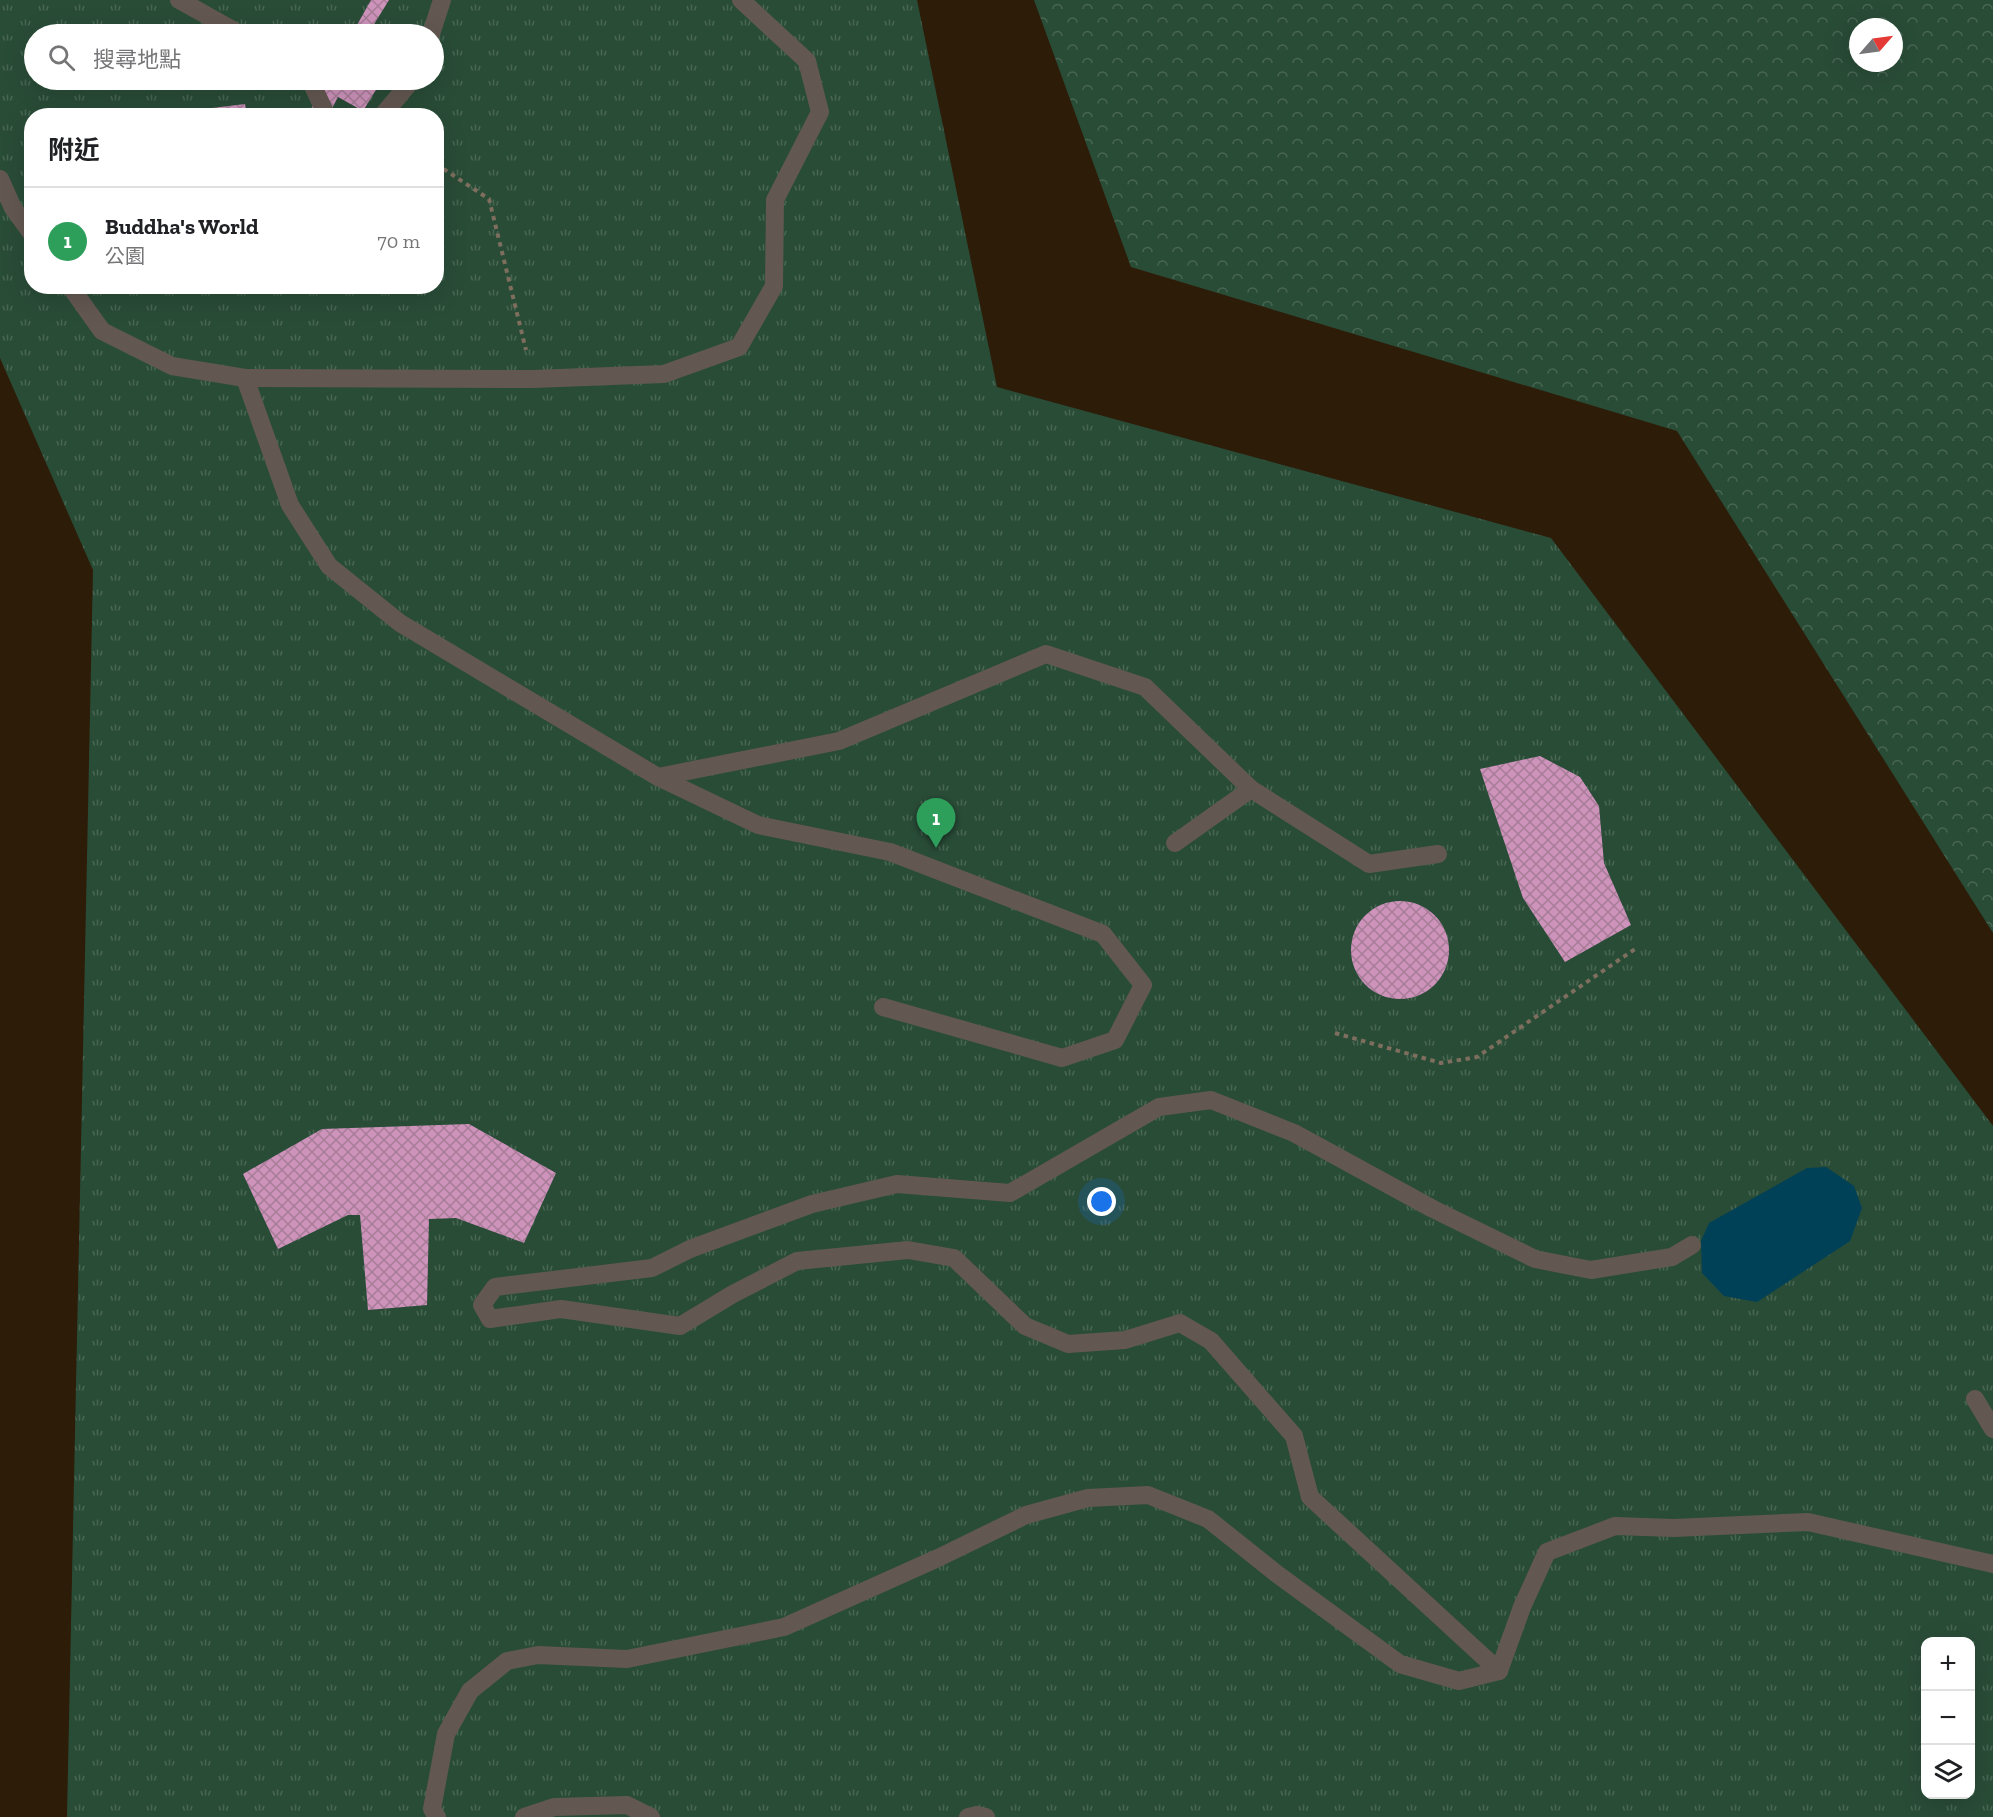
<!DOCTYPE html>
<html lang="zh-TW">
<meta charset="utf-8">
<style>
body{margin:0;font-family:"Zilla Slab","Noto Sans TC",serif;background:#f6f6f6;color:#202124}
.controls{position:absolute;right:18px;bottom:18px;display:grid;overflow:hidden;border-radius:12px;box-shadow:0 6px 24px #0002}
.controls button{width:54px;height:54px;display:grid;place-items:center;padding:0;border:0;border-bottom:2px solid #e0e0e0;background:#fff;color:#202124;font:30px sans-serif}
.compass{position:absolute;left:1849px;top:18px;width:54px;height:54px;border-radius:50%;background:#fff;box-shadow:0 6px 24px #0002;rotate:62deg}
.you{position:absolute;left:1102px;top:1202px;width:21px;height:21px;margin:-15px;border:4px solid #fff;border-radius:50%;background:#1a73e8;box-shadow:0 0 0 9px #1a73e833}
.badge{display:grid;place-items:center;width:39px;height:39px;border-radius:50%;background:#6c662e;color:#fff;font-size:20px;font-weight:700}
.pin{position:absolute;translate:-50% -50px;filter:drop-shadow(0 2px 3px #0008)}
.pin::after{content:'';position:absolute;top:32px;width:21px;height:18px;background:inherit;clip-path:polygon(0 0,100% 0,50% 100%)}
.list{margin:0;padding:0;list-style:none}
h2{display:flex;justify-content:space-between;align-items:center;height:78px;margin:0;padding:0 24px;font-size:26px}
h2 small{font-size:20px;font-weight:400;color:#757577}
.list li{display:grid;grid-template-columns:39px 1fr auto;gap:18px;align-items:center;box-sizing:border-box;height:108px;padding:0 24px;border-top:2px solid #e0e0e0}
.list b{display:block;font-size:22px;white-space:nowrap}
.list p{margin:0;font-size:20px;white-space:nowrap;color:#757577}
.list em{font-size:20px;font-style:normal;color:#757577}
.icon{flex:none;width:33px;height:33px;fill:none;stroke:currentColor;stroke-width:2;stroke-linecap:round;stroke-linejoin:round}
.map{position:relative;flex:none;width:1993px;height:1817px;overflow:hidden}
.search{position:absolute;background:#fff;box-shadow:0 6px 24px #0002;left:24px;top:24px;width:420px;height:66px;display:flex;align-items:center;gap:15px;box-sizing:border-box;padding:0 21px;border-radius:33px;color:#757577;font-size:22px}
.panel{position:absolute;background:#fff;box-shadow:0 6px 24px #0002;left:24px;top:108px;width:420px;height:186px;border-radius:24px}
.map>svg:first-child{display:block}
.forest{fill:url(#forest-crowns);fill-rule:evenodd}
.park{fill:url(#park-tufts);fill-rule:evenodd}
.water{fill:#004157}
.building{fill:url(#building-cross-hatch)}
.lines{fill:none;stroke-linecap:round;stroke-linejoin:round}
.path{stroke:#7d6e5e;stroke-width:4;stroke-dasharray:4.5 4.5;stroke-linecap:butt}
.lane{stroke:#635851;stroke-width:18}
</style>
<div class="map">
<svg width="1993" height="1817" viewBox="0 0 1993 1817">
<defs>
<pattern id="forest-crowns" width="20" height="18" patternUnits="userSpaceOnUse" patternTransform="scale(1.5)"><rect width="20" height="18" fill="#294c37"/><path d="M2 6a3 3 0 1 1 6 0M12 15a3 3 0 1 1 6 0" fill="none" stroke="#496653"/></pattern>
<pattern id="park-tufts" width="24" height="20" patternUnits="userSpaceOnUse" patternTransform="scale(1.5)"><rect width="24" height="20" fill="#294c37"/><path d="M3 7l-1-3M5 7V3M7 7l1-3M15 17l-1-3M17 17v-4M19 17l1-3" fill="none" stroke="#496653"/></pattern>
<pattern id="building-cross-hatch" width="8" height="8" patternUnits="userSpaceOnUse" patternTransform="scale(1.5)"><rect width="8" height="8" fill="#ce93bb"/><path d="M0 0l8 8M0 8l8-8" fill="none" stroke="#a67c97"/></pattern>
</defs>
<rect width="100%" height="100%" fill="#2c1c08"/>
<path class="forest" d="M1034,0H1993V933L1677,431L1131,267ZM1858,27H1894V63H1858Z"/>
<path class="park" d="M0,0H917L997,387L1551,538L1993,1126V1817H67L93,570L0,358ZM34,34H434V80H34ZM32,116H436V286H32ZM1926,1642H1970V1794H1926Z"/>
<polygon class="water" points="1826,1167 1854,1186 1862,1208 1850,1241 1757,1302 1724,1296 1702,1273 1701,1241 1709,1223 1807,1168"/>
<g class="building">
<polygon points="371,0 389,0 368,34 352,34"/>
<polygon points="327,80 382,80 363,111 338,97 328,116 307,116"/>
<polygon points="245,104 247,116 163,116 163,114"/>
<polygon points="1540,756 1580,777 1599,806 1604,863 1631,925 1565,962 1523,898 1480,769"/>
<circle cx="1400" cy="950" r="49"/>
<polygon points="469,1124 556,1173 524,1243 456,1218 429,1219 427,1305 368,1310 360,1215 348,1215 278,1249 243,1174 322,1129"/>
</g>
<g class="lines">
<g class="path">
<polyline points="436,164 489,199 526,350"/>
<polyline points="1335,1033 1441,1063 1477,1057 1635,949"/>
</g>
<g class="lane">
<polyline points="179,0 240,34"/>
<polyline points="431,34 442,0"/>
<polyline points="310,80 327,116"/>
<polyline points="382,116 412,80"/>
<polyline points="0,179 13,208 32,234"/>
<polyline points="70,286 102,331 172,366 245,378 533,379 664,374 739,347 774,286 775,200 820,112 807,61 741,0"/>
<polyline points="245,378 290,505 329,566 400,623 658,777 839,741 1046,654 1145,687 1251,789 1369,864 1438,854"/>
<polyline points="658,777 758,825 890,852 1103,934 1143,985 1115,1040 1062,1058 883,1007"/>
<polyline points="1175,843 1251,789"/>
<polyline points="1975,1399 1993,1429"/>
<polyline points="1499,1671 1310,1497 1294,1436 1211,1341 1180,1323 1125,1340 1068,1344 1025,1326 954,1258 908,1250 797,1261 733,1294 680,1326 561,1309 490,1319 482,1305 495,1287 652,1268 690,1249 812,1204 897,1184 1010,1193 1159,1107 1211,1100 1294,1133 1433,1209 1535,1259 1591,1270 1672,1257 1692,1245"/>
<polyline points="1499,1671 1522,1607 1547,1552 1615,1526 1674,1528 1808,1522 1993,1564"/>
<polyline points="437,1817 432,1809 446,1734 470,1691 507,1661 538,1655 627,1659 784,1627 938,1558 1026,1515 1088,1498 1148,1495 1208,1519 1277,1574 1400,1664 1459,1681 1499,1671"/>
<polyline points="524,1817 554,1807 627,1805 651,1817"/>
<polyline points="968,1817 977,1815 986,1817"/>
</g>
</g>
</svg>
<div class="controls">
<button>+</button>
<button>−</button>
<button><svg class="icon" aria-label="layers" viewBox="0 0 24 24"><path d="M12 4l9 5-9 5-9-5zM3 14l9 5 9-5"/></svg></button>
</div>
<svg class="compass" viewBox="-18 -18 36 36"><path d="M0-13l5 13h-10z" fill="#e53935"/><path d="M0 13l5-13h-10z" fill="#757577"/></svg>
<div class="you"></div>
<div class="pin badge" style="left:936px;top:848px;background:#2e9e5b">1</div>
<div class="search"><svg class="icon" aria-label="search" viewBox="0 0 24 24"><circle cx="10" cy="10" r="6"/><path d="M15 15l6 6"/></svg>搜尋地點</div>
<section class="panel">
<h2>附近<small></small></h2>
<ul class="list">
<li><span class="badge" style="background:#2e9e5b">1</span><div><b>Buddha's World</b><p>公園</p></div><em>70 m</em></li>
</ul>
</section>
</div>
